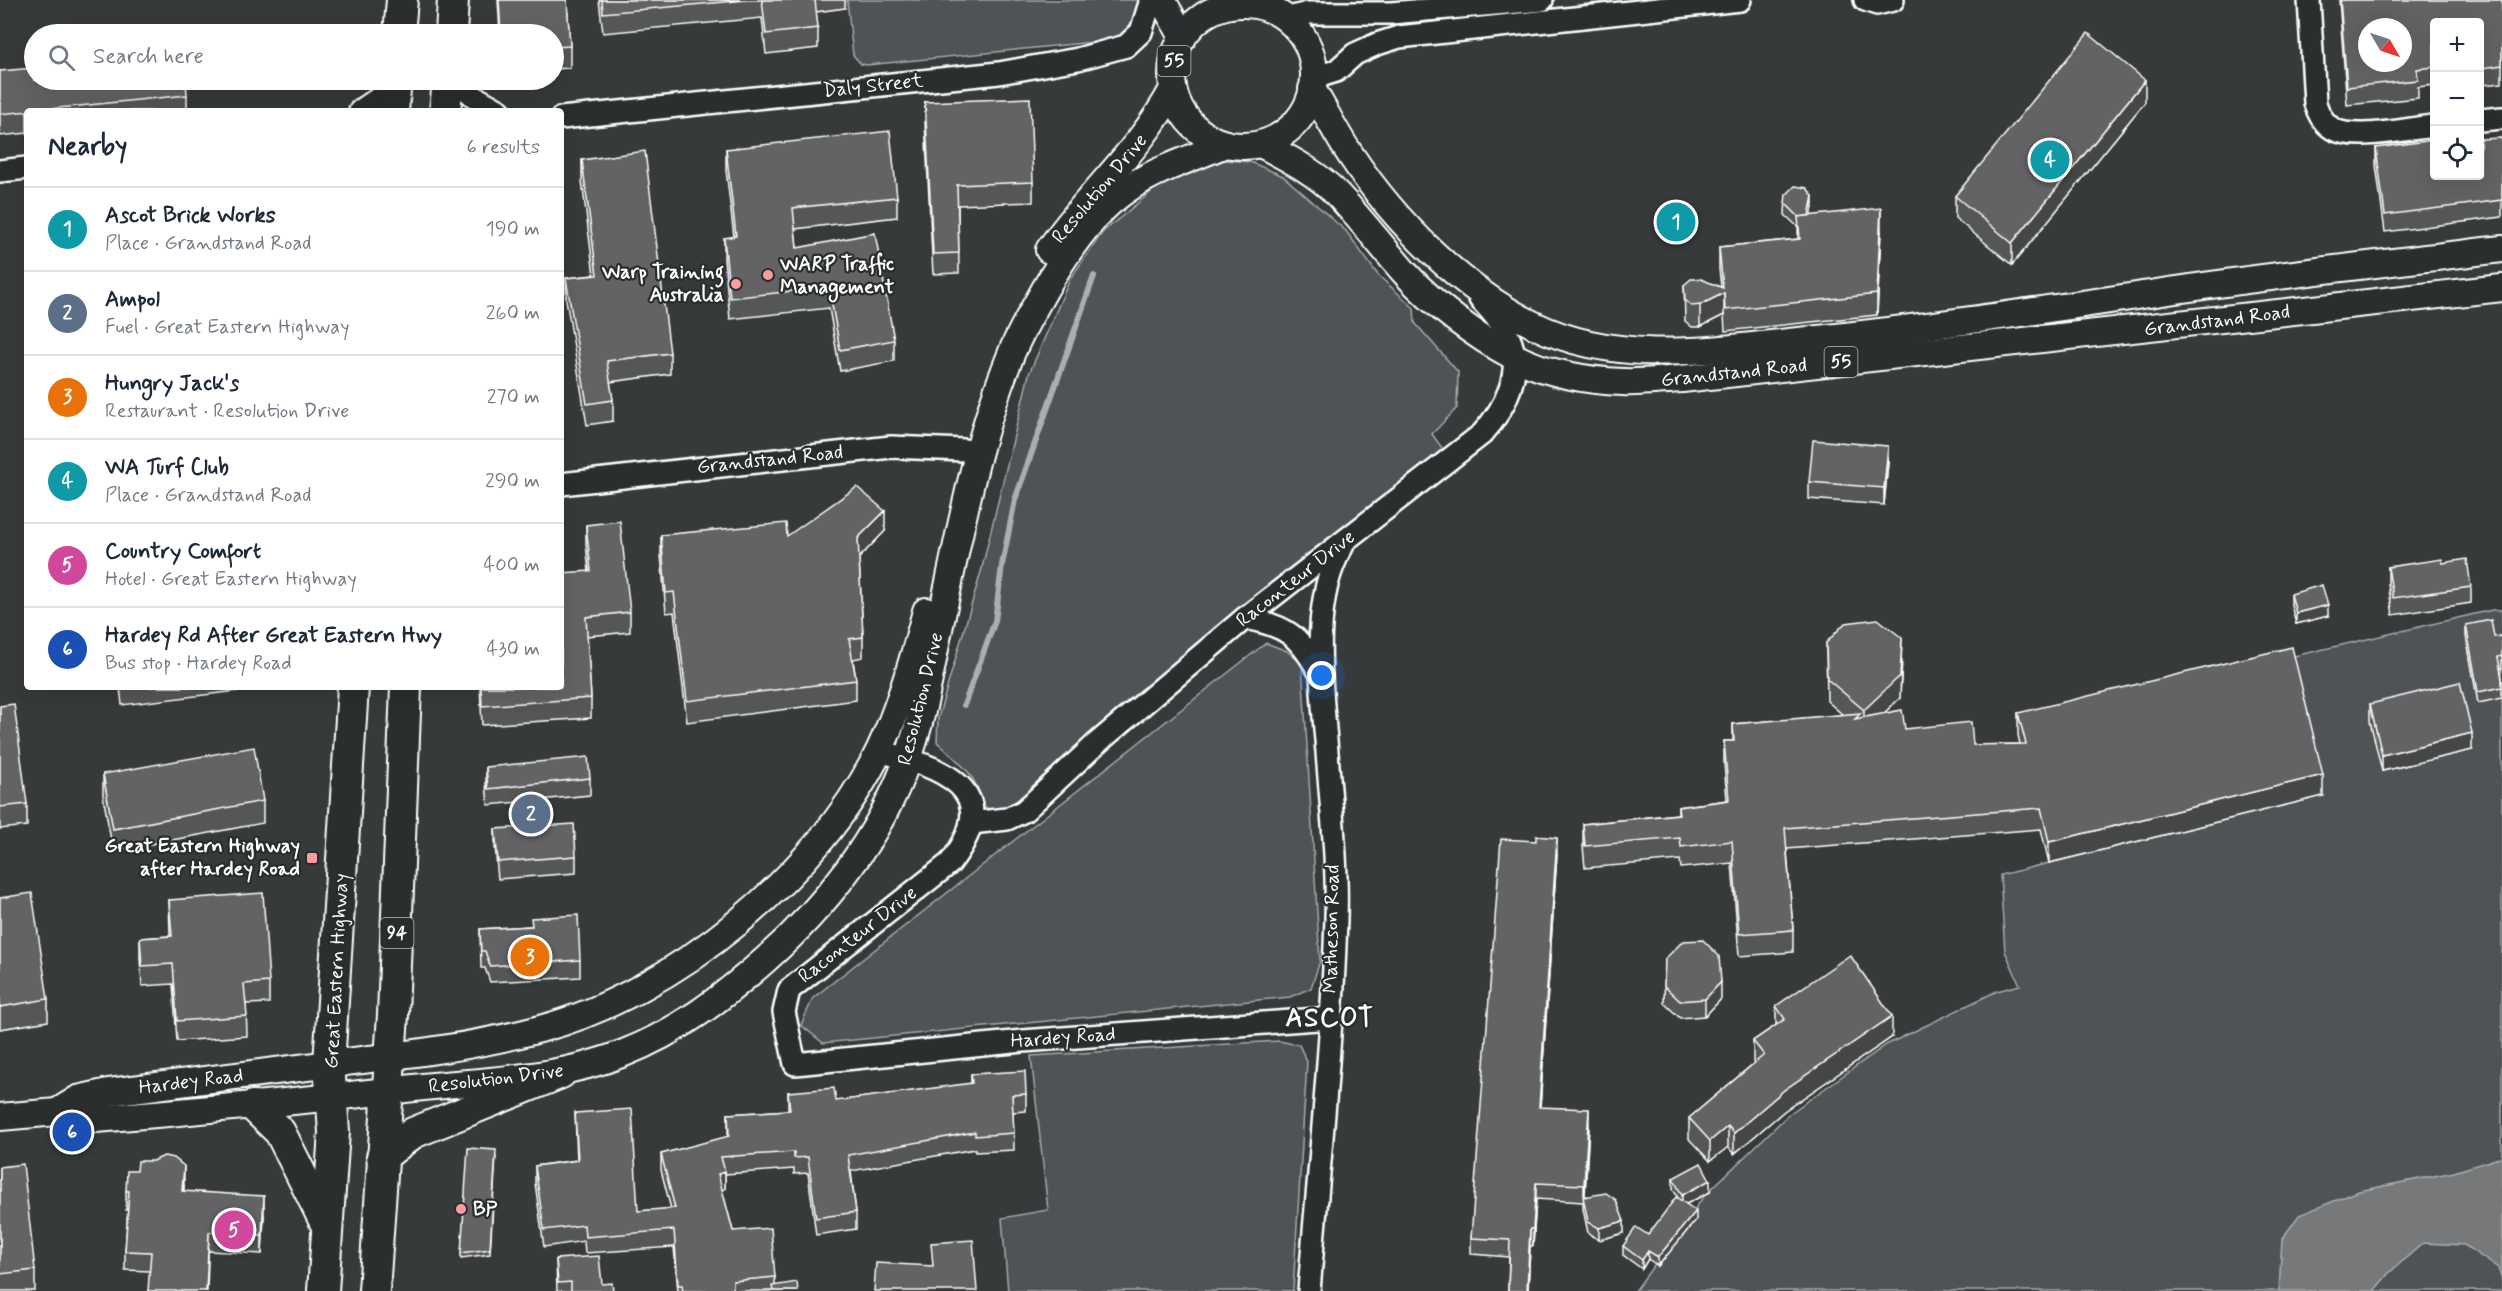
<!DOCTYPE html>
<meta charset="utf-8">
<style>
body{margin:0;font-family:Mynerve,sans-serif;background:#f6f6f7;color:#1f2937}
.controls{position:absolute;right:18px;top:18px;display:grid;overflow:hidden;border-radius:6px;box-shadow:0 6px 24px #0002}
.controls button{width:54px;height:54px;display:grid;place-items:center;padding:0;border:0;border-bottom:2px solid #e0e1e3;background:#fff;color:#1f2937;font:30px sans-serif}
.compass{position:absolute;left:2358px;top:18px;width:54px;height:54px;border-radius:50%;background:#fff;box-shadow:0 6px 24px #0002;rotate:129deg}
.you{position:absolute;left:1322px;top:676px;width:21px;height:21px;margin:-15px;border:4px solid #fff;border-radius:50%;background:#1a73e8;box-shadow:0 0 0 9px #1a73e833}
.badge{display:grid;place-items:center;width:39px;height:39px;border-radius:50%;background:#845c67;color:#fff;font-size:20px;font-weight:700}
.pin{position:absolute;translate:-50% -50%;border:3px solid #fff;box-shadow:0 2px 6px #0006}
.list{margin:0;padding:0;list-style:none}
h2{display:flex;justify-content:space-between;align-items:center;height:78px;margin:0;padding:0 24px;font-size:26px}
h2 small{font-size:20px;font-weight:400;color:#747a83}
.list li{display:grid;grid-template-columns:39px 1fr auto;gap:18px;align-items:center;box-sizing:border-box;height:84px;padding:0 24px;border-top:2px solid #e0e1e3}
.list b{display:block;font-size:22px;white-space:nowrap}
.list p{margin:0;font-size:20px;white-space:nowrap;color:#747a83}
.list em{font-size:20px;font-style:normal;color:#747a83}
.icon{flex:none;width:33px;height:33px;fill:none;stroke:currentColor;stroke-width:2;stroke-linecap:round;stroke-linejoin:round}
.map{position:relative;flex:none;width:2502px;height:1291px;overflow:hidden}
.search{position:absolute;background:#fff;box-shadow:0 6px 24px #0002;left:24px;top:24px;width:540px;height:66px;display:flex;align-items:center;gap:15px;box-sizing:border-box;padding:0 21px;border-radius:33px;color:#747a83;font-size:22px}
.panel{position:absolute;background:#fff;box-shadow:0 6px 24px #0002;left:24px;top:108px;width:540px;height:582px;border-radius:6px}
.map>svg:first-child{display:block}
.green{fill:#505354;stroke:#a8a9aa;stroke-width:1.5}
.water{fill:#767879;stroke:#adaeaf;stroke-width:1.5}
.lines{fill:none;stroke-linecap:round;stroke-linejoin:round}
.stream{stroke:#adaeaf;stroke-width:6}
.minor-casing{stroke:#fff;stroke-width:26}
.major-casing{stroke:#fff;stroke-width:30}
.highway-casing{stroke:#fff;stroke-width:34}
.minor{stroke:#2a2d2e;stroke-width:21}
.major{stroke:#2a2d2e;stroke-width:26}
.highway{stroke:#2a2d2e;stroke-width:30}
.wall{fill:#555657;stroke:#fff;stroke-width:1.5}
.shaded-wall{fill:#454647;stroke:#fff;stroke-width:1.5}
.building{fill:#636465;stroke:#fff;stroke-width:1.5;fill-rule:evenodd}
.poi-dot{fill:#ff9aa2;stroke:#2a2d2e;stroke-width:2}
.labels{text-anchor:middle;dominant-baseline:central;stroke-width:4.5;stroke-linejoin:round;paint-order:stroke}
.shield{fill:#2a2d2e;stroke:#bfc0c0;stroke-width:1.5}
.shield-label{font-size:18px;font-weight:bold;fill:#fff}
.street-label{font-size:20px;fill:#fff;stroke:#2a2d2e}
.poi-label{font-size:20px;font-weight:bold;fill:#fff;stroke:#2a2d2e;text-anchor:start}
.district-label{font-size:26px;font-weight:bold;letter-spacing:1.5px;fill:#fff;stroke:#2a2d2e}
</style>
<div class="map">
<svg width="2502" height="1291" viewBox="0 0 2502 1291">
<rect width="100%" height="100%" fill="#373a3b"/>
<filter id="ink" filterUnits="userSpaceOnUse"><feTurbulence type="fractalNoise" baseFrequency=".0167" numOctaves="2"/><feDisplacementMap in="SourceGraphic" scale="12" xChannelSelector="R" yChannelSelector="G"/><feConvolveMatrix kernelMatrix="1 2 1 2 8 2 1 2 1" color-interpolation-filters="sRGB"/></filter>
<g filter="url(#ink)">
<g class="green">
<path d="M847,0H1142C1136,17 1128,31 1113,40L867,65L861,64L853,55Z"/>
<path d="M1225,160L1250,162L1283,176L1346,231L1378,275L1414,308L1415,323L1458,372L1457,408L1432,434L1450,459L1007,808L995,813L981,804C979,775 957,761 937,742L938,718L981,572L1029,374L1070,279L1103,232L1163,182L1192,169Z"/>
<polygon points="2492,610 2502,610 2502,1291 1635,1291 1705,1195 1789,1114 1886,1045 1997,991 2020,985 2005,951 2000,875 2322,796 2290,657"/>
<polygon points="1266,643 1287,651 1302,664 1320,961 1311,988 1290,997 823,1043 801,1025 813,998"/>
<polygon points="1279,1041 1299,1045 1307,1062 1293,1291 1008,1291 1002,1218 1048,1210 1031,1056"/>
</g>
<polygon class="water" points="2502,1157 2502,1280 2498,1268 2464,1245 2423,1243 2388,1274 2374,1291 2279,1291 2282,1239 2299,1215 2359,1191 2454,1172"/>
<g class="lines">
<polyline class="stream" points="964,705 995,621 1002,565 1015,500 1094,276"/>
<g class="minor-casing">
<g id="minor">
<polyline points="1865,0 1877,4 1893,0"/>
<path d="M2309,0L2315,103C2318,113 2323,123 2333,129C2354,141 2410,128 2434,126"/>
<polyline points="1286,19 1308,13 1391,13 1542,0"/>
<polyline points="1314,78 1336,71 1355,54 1377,44 1399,37 1740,0"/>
<polyline points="455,80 475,97 500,111"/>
<polyline points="360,111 395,87"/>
<polyline points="561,118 999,73 1078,59 1126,46 1141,32 1151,0"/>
<polyline points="2480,120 2502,118"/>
<polyline points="0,171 27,168"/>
<polyline points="561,484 891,447 964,450 980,454"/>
<path d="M1245,618C1288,626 1299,636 1320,673"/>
<path d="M879,751C941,767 1007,789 950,863L789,990L784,1012L795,1064L1023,1041L1331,1018"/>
<path d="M971,823L1007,819L1024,811L1096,744L1245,618L1482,434C1505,409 1525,370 1508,336C1502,322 1490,310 1480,299"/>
<path d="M1309,1291C1319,1167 1332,1043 1336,919C1338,864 1331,807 1327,752C1322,689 1309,602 1342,547"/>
</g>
</g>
<g class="major-casing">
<g id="major">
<polyline points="1162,0 1183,37"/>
<circle cx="1243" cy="75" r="71"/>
<path d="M1312,89C1326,112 1337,136 1352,157C1395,222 1464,291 1534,325C1622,368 1725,348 1818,339C1940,326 2061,307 2183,289C2289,273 2396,262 2502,249"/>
<path d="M1261,144C1287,158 1316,172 1337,194C1361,219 1382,247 1405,273C1434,305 1475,336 1513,356C1544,373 1588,381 1623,382C1642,383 1663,380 1682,379L2502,288"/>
<path d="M1049,250C1089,192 1140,151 1173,89"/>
<path d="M57,1112L78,1099L109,1092C188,1082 267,1072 346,1062C411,1054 477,1046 540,1029C673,994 821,873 880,749C900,706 914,658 926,611"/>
<path d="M0,1117L57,1112L84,1120C198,1111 311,1100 423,1087C492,1080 559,1079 624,1053C678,1032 722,998 765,960C826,906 879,838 907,761C923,718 930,673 939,629C959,538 975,443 1010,357C1019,333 1033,311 1045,289C1064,256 1088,219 1118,196C1150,170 1188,161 1225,144"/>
</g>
</g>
<g class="highway-casing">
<g id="highway">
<polyline points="399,34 402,0"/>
<polyline points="451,34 453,0"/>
<polyline points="393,111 396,80"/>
<polyline points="445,111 448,80"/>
<polyline points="253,1106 280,1132 327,1226"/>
<polyline points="382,1157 413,1133 561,1073"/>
<polyline points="323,1291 334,1132 329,1064 353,687"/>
<polyline points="374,1291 393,1015 406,687"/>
</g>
</g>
<use href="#minor" class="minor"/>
<use href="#major" class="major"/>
<use href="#highway" class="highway"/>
</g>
<g class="wall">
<polygon points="498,0 567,0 570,46 570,68 554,69 554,34 500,34"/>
<polygon points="599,0 845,0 845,8 816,12 818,28 818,48 766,54 762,18 603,33"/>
<polygon points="2339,0 2502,0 2502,83 2483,85 2482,78 2480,79 2480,22 2434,22 2434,85 2418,87 2418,98 2347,105"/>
<polygon points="0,71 187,95 187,111 27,111 27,133 0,136"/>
<polygon points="925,102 1033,182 1033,202 958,205 959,273 933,274 925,122"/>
<polygon points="2145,102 2012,265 1955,218 1955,196"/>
<polygon points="2502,138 2502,217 2385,232 2376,165 2376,148 2434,176"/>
<polygon points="726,149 897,197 897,217 795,229 797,248 894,340 894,361 840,371 829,308 730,319 724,259 724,238 734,237 726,170"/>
<polygon points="582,160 670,353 670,374 610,382 613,400 613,421 587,425 566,299 566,278 594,275 582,181"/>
<polygon points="1786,195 1813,207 1811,216 1881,230 1877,315 1725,331 1724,315 1700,327 1692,327 1685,321 1684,285 1721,287 1719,269 1719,247 1798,239 1798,227 1785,215"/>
<polygon points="1888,463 1884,505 1809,499 1809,482"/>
<polygon points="586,525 630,612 630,632 587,636 591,698 591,718 482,725 480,687 561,687 589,571 586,544"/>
<polygon points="885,531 859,558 863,637 863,657 853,659 856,680 856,700 687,722 674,612 666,613 661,555 661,535 787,536"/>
<polygon points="2388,567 2471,587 2471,603 2393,615 2388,584"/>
<polygon points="2291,594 2328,616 2296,624 2291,605"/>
<polygon points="2466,625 2494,637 2502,636 2502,668 2500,668 2502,679 2502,698 2478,703 2466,636"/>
<polygon points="1826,643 1902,660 1900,698 1883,714 1905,729 1973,745 2020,744 2018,735 2018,713 2323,796 2049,863 2041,829 1787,849 1793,930 1793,952 1739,956 1732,863 1681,868 1680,860 1585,868 1583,846 1583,824 1678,814 1678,807 1727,800 1724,763 1724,741 1733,741 1733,724 1843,715 1827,701"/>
<polygon points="120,687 245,687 245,690 122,705"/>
<polygon points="2370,704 2472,750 2382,771 2370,721"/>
<polygon points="0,706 27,804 27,826 0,829"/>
<polygon points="486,767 590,778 590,795 488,805 486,783"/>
<polygon points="103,774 263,801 263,823 113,851 103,796"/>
<polygon points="495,829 576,856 576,873 498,879 495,846"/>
<polygon points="1557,854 1540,1107 1589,1126 1585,1197 1624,1233 1599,1240 1588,1233 1583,1209 1583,1202 1536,1199 1533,1246 1530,1246 1528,1291 1508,1291 1509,1257 1471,1254 1471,1238"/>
<polygon points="0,898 48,999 48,1021 0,1029"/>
<polygon points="169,900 269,982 269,1003 246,1004 247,1036 177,1041 173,984 142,986 140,959 140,938 170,936"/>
<polygon points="531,926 580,960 580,977 490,982 485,968 481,968 480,929"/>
<polygon points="1665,959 1721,999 1705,1016 1680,1018 1664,1003"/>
<polygon points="1776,1006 1892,1037 1784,1111 1734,1154 1728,1147 1710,1161 1689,1139 1689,1118 1754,1063 1753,1062 1753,1041 1776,1025"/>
<polygon points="971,1074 1026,1094 1026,1111 1013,1112 1014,1150 975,1152 975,1149 851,1171 856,1212 856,1229 816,1235 808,1173 794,1174 794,1169 725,1174 725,1189 722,1190 733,1231 775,1277 775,1286 798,1291 678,1291 674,1247 585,1253 584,1241 544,1247 535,1183 535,1166 577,1160 575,1113 638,1211 671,1209 661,1170 661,1154 728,1137 728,1114 788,1110 788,1092 836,1101 971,1084"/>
<polygon points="496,1155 490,1254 461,1258 461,1253"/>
<polygon points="0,1167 35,1270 35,1291 0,1291"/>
<polygon points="137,1171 184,1185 184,1191 264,1215 262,1254 209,1251 150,1271 125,1270 125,1251 128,1210 126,1210 126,1191"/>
<polygon points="1673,1178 1710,1192 1686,1204 1696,1220 1658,1266 1648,1259 1642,1269 1623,1255 1623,1246 1648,1235 1678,1198 1673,1189"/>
<polygon points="556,1259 602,1284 613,1291 557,1291"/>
</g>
<g class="shaded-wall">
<polygon points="2145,80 2145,102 2012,265 2012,243"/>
<polygon points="1813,196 1813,207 1807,237 1807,225"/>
<polygon points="1881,208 1881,230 1877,315 1877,294"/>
<polygon points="1724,293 1724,315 1700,327 1700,305"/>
<polygon points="1888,446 1888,463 1884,505 1884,488"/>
<polygon points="885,511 885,531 858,559 858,538"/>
<polygon points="2328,605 2328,616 2296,624 2296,613"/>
<polygon points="1902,638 1900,698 1864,732 1864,710"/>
<polygon points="2472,733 2472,750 2382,771 2382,755"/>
<polygon points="2323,775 2323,796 2049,863 2049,842"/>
<polygon points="1557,838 1557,854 1539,1124 1539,1107"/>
<polygon points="1721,982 1721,999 1705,1016 1705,999"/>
<polygon points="1892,1016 1892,1037 1784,1111 1734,1154 1734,1133 1784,1090"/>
<polygon points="1589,1109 1589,1126 1584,1202 1584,1185"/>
<polygon points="1728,1126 1728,1147 1710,1161 1710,1141"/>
<polygon points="184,1166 184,1185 182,1210 182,1191"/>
<polygon points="725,1172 725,1189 718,1191 718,1174"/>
<polygon points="1710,1180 1710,1192 1682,1206 1682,1195"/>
<polygon points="1536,1183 1536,1199 1533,1246 1533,1229"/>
<polygon points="264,1196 264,1215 262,1254 262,1235"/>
<polygon points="1696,1211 1696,1220 1658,1266 1658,1257"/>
<polygon points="1624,1221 1624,1233 1599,1240 1599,1228"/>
<polygon points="1530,1229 1530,1246 1528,1291 1527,1291"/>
<polygon points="209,1232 207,1291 206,1291"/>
<polygon points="1648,1251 1648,1259 1642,1269 1642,1260"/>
</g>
<g class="building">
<polygon points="499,0 567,0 570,46 554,47 554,34 501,34"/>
<polygon points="602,0 747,0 603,13"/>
<polygon points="762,0 815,0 818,28 766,34"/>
<path d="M2340,0H2502V65L2483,68L2482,61H2480V22H2434V67L2417,69L2418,80L2347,87ZM2367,27H2403V63H2367Z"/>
<polygon points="2088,33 2145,80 2012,243 1955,196"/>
<polygon points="34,68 34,80 186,80 187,95 0,114 0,71"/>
<polygon points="1030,98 1033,182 957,185 959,253 933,254 925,102"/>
<polygon points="890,131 897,197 793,208 797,248 875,233 894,340 840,350 829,287 730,298 724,238 736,236 726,149"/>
<polygon points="2502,138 2502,200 2385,215 2376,148 2434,140 2434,176 2480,176 2480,139"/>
<polygon points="645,151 670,353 607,361 613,400 587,404 566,278 597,275 582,160"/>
<polygon points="1795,186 1807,188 1813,196 1809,216 1799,217 1785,203 1786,195"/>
<polygon points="1881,208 1877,294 1725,310 1724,293 1700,305 1692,306 1685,300 1684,285 1691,279 1701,279 1723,288 1719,247 1800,239 1798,217"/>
<polygon points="1813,440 1888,446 1884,488 1809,482"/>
<polygon points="857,487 885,511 858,538 863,637 849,639 856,680 687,701 674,592 666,593 661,535 786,523 787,536"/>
<polygon points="620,521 630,612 586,617 591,698 482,706 481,687 561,687 561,573 591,571 586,525"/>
<polygon points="2442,559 2442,563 2467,559 2471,587 2393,598 2388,567"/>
<polygon points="2322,585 2328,605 2296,613 2291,594"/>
<polygon points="1878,619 1902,638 1900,676 1864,710 1827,679 1826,643 1845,623"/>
<polygon points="2491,620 2494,637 2502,636 2502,656 2498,657 2502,679 2502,687 2478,692 2466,625"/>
<polygon points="2292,647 2323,775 2049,842 2041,808 1785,828 1793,930 1739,934 1732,841 1681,847 1680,838 1585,846 1583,824 1679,814 1678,807 1729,800 1724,741 1734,741 1733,724 1861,713 1855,719 1902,710 1905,729 1971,722 1973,745 2026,744 2018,713"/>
<polygon points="2460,682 2472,733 2382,755 2370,704"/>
<polygon points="14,704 27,804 0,807 0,706"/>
<polygon points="254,747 263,801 113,829 103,774"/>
<polygon points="588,757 590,778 488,789 486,767"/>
<polygon points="574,824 576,856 498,862 495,829"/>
<polygon points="1536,836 1557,838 1539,1107 1589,1109 1584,1185 1536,1183 1533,1229 1530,1229 1527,1291 1508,1291 1510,1240 1471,1238 1501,839 1536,841"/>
<polygon points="32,893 48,999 0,1007 0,898"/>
<polygon points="263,893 269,982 244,984 247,1016 177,1021 173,964 142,966 140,938 172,936 169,900"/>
<polygon points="578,915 580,960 490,966 485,951 481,951 480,929 532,926 531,918"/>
<polygon points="1703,940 1719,956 1721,982 1705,999 1680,1001 1664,986 1665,959 1683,941"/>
<polygon points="1850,955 1892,1016 1784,1090 1734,1133 1728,1126 1710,1141 1689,1118 1764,1055 1753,1041 1785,1019 1776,1006"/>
<polygon points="1025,1071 1026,1094 1012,1095 1014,1133 975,1136 975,1132 848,1155 856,1212 816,1218 808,1157 794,1158 794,1152 721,1157 725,1172 718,1174 733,1231 771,1228 775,1277 733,1281 733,1291 683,1291 682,1285 678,1285 674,1230 585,1237 584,1225 544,1230 535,1166 578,1160 575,1113 632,1109 638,1211 675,1208 661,1154 729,1136 728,1114 790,1110 788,1092 834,1088 836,1101 972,1083 971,1074"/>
<polygon points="468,1148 496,1150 490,1249 461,1253"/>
<polygon points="164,1156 174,1158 184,1166 182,1191 264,1196 262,1235 209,1232 206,1291 148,1291 151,1252 125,1251 129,1191 126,1191 127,1171 137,1171 138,1161 153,1161"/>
<polygon points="1701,1163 1710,1180 1682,1195 1673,1178"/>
<polygon points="23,1164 35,1270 0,1274 0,1167"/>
<polygon points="1606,1193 1616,1200 1624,1221 1599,1228 1588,1222 1583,1197"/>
<polygon points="1676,1197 1696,1211 1658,1257 1648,1251 1642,1260 1623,1246 1636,1227 1648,1235"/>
<polygon points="973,1240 977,1291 874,1291 876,1263 933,1266 931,1243"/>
<polygon points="599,1256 602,1284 612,1283 613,1291 571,1291 571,1282 558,1283 556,1259"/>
<polygon points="797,1282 798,1291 773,1291 772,1286"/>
</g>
</g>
<g class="poi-dot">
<circle cx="768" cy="275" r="6"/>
<circle cx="736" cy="284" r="6"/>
<rect x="306" y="852" width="12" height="12" rx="3"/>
<circle cx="461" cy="1209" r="6"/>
</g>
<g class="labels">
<g class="shield">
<rect x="1157.5" y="46" width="33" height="30" rx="4.5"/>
<rect x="1824.5" y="347" width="33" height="30" rx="4.5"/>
<rect x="380.5" y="918" width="33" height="30" rx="4.5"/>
</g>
<g class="shield-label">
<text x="1174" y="61">55</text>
<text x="1841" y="362">55</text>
<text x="397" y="933">94</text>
</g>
<g class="street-label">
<text transform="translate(873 86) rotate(-6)">Daly Street</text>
<text transform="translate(1100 189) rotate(-50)">Resolution Drive</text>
<text transform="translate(2217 321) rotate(-7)">Grandstand Road</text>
<text transform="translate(1734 373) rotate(-6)">Grandstand Road</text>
<text transform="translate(770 460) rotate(-6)">Grandstand Road</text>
<text transform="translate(1296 579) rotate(-38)">Raconteur Drive</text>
<text transform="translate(921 699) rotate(-76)">Resolution Drive</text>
<text transform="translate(1332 929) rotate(-89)">Matheson Road</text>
<text transform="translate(858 935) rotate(-38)">Raconteur Drive</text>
<text transform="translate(337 971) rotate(-87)">Great Eastern Highway</text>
<text transform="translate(1063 1038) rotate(-4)">Hardey Road</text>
<text transform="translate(496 1079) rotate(-7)">Resolution Drive</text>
<text transform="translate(191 1082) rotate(-7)">Hardey Road</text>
</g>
<g class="poi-label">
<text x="780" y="264">WARP Traffic<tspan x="780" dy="23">Management</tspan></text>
<text x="724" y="272" text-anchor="end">Warp Training<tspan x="724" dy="23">Australia</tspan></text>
<text x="300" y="846" text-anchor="end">Great Eastern Highway<tspan x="300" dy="23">after Hardey Road</tspan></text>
<text x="473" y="1209">BP</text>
</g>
<g class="district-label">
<text x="1330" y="1019">ASCOT</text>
</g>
</g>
</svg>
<div class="controls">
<button>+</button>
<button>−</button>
<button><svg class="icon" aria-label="locate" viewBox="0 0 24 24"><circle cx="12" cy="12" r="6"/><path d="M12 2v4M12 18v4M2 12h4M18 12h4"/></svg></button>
</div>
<svg class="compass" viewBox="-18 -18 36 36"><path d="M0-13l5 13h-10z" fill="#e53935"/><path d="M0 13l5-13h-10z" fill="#747a83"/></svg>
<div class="you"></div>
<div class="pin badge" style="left:1676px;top:222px;background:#0f9aa8">1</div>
<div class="pin badge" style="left:531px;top:814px;background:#5c6f8a">2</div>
<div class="pin badge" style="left:530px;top:957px;background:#e8710a">3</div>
<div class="pin badge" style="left:2050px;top:160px;background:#0f9aa8">4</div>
<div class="pin badge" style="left:234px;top:1230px;background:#d1479c">5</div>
<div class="pin badge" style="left:72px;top:1132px;background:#1a4fb4">6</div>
<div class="search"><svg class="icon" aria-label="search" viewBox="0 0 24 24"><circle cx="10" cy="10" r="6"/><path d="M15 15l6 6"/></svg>Search here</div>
<section class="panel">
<h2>Nearby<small>6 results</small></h2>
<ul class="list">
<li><span class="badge" style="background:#0f9aa8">1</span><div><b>Ascot Brick Works</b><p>Place · Grandstand Road</p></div><em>190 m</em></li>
<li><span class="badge" style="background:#5c6f8a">2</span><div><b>Ampol</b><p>Fuel · Great Eastern Highway</p></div><em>260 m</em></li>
<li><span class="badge" style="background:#e8710a">3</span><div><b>Hungry Jack's</b><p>Restaurant · Resolution Drive</p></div><em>270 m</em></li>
<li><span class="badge" style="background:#0f9aa8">4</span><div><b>WA Turf Club</b><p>Place · Grandstand Road</p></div><em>290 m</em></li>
<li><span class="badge" style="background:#d1479c">5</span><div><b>Country Comfort</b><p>Hotel · Great Eastern Highway</p></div><em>400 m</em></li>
<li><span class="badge" style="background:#1a4fb4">6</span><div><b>Hardey Rd After Great Eastern Hwy</b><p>Bus stop · Hardey Road</p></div><em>430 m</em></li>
</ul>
</section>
</div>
